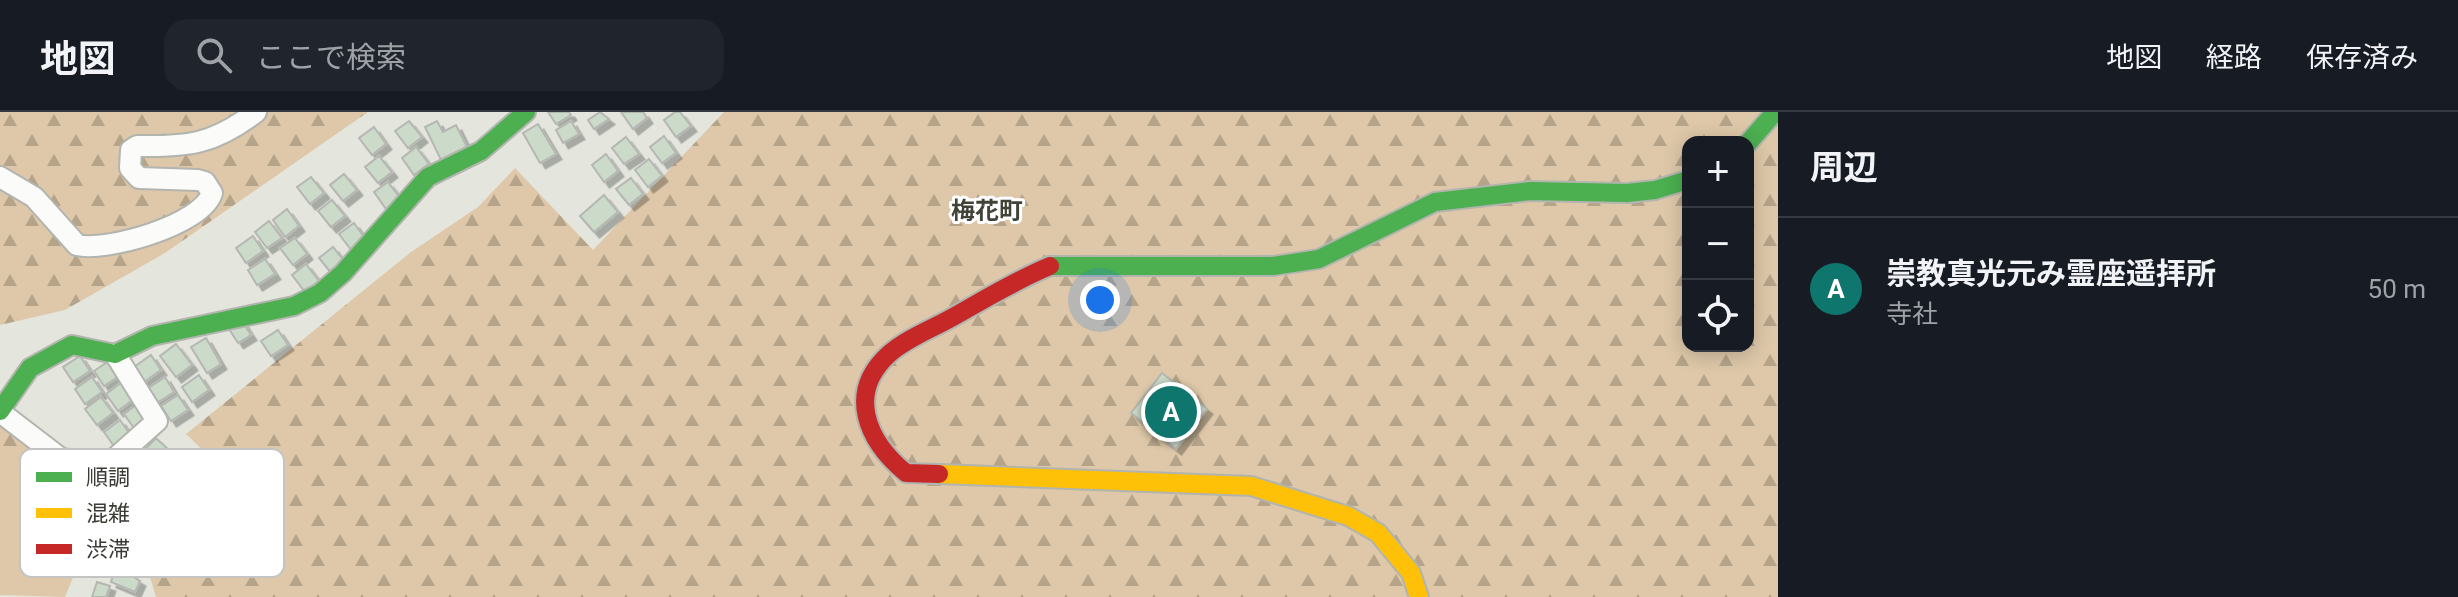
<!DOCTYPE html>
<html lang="ja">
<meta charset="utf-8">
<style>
body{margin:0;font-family:Roboto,"Noto Sans JP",sans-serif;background:#20242c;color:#f1f3f6}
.controls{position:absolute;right:24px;top:24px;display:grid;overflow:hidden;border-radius:16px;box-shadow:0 4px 20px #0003}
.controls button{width:72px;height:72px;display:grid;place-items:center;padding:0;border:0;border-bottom:2px solid #363941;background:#171b24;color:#f1f3f6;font:40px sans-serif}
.you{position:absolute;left:1100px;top:188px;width:28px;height:28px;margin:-20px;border:6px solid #fff;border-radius:50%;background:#1a73e8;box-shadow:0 0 0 12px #1a73e833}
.badge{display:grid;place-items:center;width:52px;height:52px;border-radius:50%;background:#0f766e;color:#fff;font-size:26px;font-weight:700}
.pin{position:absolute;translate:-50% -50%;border:4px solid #fff;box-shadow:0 2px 8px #0006}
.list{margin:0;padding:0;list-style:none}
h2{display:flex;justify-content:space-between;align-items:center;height:104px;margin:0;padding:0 32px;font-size:34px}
h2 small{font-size:26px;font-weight:400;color:#9ea1a6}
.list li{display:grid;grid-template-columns:52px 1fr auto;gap:24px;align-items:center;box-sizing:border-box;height:144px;padding:0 32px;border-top:2px solid #363941}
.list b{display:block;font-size:30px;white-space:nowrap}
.list p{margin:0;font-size:26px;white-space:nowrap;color:#9ea1a6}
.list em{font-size:26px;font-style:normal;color:#9ea1a6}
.icon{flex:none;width:44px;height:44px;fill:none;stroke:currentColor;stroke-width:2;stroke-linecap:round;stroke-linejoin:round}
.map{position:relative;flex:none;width:1778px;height:485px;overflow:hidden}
header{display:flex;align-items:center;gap:48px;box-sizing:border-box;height:112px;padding:0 40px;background:#171b24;border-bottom:2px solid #363941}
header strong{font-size:38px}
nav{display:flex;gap:44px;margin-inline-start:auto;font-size:28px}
.search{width:560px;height:72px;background:#20242c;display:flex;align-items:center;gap:20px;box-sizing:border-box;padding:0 28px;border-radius:24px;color:#9ea1a6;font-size:30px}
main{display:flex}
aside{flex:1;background:#171b24}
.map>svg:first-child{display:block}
.forest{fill:url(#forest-firs);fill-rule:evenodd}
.green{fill:#dec8a9}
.building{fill:#cbdac9;stroke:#b5b7b2;stroke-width:2;filter:url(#shadow)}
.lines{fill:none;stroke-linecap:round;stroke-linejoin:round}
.street-casing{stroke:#b2b4ae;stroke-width:24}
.fast-casing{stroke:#b2b4ae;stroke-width:22}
.slow-casing{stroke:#b2b4ae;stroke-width:22}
.jam-casing{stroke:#b2b4ae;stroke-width:22}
.street{stroke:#fbfbfa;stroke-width:20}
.fast{stroke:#4caf50;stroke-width:18}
.slow{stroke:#ffc107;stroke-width:18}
.jam{stroke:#c62828;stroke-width:18}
.labels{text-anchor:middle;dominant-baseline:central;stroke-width:6;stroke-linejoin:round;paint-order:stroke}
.quarter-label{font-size:24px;font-weight:bold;fill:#404337;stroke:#fff}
.key{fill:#fff;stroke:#c4c4c2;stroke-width:2}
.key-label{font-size:22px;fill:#393b35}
</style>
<header>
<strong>地図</strong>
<div class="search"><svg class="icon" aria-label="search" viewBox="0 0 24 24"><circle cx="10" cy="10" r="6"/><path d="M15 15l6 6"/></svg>ここで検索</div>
<nav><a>地図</a><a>経路</a><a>保存済み</a></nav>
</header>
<main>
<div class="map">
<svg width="1778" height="485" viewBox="0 0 1778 485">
<defs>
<pattern id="forest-firs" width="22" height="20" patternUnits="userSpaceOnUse" patternTransform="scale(2)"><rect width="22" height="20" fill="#dec8a9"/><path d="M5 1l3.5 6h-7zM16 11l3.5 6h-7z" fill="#b5a48a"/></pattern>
<filter id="shadow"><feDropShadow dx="5.5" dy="5.5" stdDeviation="0" flood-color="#0004"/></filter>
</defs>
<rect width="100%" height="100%" fill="#e4e6de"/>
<g class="forest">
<polygon points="0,0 368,0 165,141 65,198 0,213"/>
<path d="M724,0H1778V485H156L143,441L0,342V300L162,398L217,352L186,322L411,140L478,95L515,56L593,138ZM1688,30H1748V234H1688Z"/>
</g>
<polygon class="green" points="0,342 97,407 65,485 0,483"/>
<g class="building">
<polygon points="548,0 569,0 571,3 556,12"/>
<polygon points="600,0 609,7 594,17 588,8"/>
<polygon points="621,0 643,0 647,6 633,17"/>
<polygon points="675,0 680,0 691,14 676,25 664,8"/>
<polygon points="409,9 422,25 408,36 395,19"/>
<polygon points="437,9 443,20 456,13 467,35 441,48 425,15"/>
<polygon points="571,9 579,22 563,31 556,18"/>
<polygon points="538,12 556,42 540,51 523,21"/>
<polygon points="374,15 386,32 372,43 359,26"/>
<polygon points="664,24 676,41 662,51 650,35"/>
<polygon points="626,25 639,42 624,52 612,36"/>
<polygon points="416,35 429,52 414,63 402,46"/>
<polygon points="606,42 618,59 604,70 592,53"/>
<polygon points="379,44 392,60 378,71 365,55"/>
<polygon points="649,47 662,64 648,75 635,58"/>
<polygon points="344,62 357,78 343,89 330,73"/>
<polygon points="311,65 324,81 310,92 297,75"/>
<polygon points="631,66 643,82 629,93 616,77"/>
<polygon points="388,70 400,86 386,97 374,80"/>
<polygon points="604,83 618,100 594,120 580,104"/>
<polygon points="332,88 345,104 331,115 318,99"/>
<polygon points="287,97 299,114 285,125 273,108"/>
<polygon points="269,109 282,126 267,136 255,120"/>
<polygon points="354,111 366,128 352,139 339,122"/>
<polygon points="253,124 263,139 246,151 236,136"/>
<polygon points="295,126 307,142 293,153 280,136"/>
<polygon points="333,135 346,151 332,162 319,146"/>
<polygon points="265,147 275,162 257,173 248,158"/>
<polygon points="306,152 319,169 305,180 292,163"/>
<polygon points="242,209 251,223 238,231 229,217"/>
<polygon points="278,218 288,233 271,244 261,229"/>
<polygon points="206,226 221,252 207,261 191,235"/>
<polygon points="176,232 192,253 176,265 160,244"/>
<polygon points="151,243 161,258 144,270 134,255"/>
<polygon points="80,244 90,259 73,270 63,255"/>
<polygon points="112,247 122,262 104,274 94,259"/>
<polygon points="1162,261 1207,297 1176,337 1131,301"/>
<polygon points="199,263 209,278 192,290 182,275"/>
<polygon points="92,265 102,280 85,292 75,277"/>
<polygon points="165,265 174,280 157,291 147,277"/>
<polygon points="122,270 134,287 118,299 106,282"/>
<polygon points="178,283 188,298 171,309 161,294"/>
<polygon points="101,285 113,301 97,313 85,297"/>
<polygon points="140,290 152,307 136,319 124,302"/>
<polygon points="120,308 132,325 116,337 104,320"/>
<polygon points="156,326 171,340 150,362 135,348"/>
<polygon points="117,450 131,453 129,462 140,469 135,480 111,470"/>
<polygon points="97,470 110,474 106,485 92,485"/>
</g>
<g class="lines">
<g class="street-casing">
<g id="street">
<path d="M0,65L34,85L77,133C106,140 202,113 212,81L205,70L198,68L139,66L130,56L131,38L137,34C189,35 214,32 256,0"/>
<polyline points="0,300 60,346 148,369 269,438"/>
<polyline points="103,357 157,309 115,242"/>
</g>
</g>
<g class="fast-casing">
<g id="fast">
<polyline points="1748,31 1775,0"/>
<polyline points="1050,154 1273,154 1319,147 1435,90 1530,79 1627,81 1655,78 1688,68"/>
<polyline points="0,299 30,256 72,233 115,242 152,224 294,194 320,181 343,161 428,65 481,39 526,0"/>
</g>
</g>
<g class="slow-casing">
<polyline id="slow" points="939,362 1251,374 1348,404 1378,421 1411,461 1419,485"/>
</g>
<g class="jam-casing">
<path id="jam" d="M939,362L906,361C867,329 846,281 889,242C907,226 932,217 953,205C985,187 1016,168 1050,154"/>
</g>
<use href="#street" class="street"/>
<use href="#fast" class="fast"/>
<use href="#slow" class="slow"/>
<use href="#jam" class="jam"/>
</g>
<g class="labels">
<g class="quarter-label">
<text x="987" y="99">梅花町</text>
</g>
</g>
<rect x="20" y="337" width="264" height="128" rx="12" class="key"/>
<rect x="36" y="360" width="36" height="10" fill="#4caf50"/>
<rect x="36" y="396" width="36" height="10" fill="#ffc107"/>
<rect x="36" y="432" width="36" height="10" fill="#c62828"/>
<g class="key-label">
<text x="86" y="373">順調</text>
<text x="86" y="409">混雑</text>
<text x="86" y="445">渋滞</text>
</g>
</svg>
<div class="controls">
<button>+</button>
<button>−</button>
<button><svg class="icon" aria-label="locate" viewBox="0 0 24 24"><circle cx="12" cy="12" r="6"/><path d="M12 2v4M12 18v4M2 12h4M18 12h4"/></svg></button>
</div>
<div class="you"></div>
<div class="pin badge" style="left:1171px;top:300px">A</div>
</div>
<aside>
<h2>周辺<small></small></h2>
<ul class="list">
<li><span class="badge">A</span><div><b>崇教真光元み霊座遥拝所</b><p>寺社</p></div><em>50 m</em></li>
</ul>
</aside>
</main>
